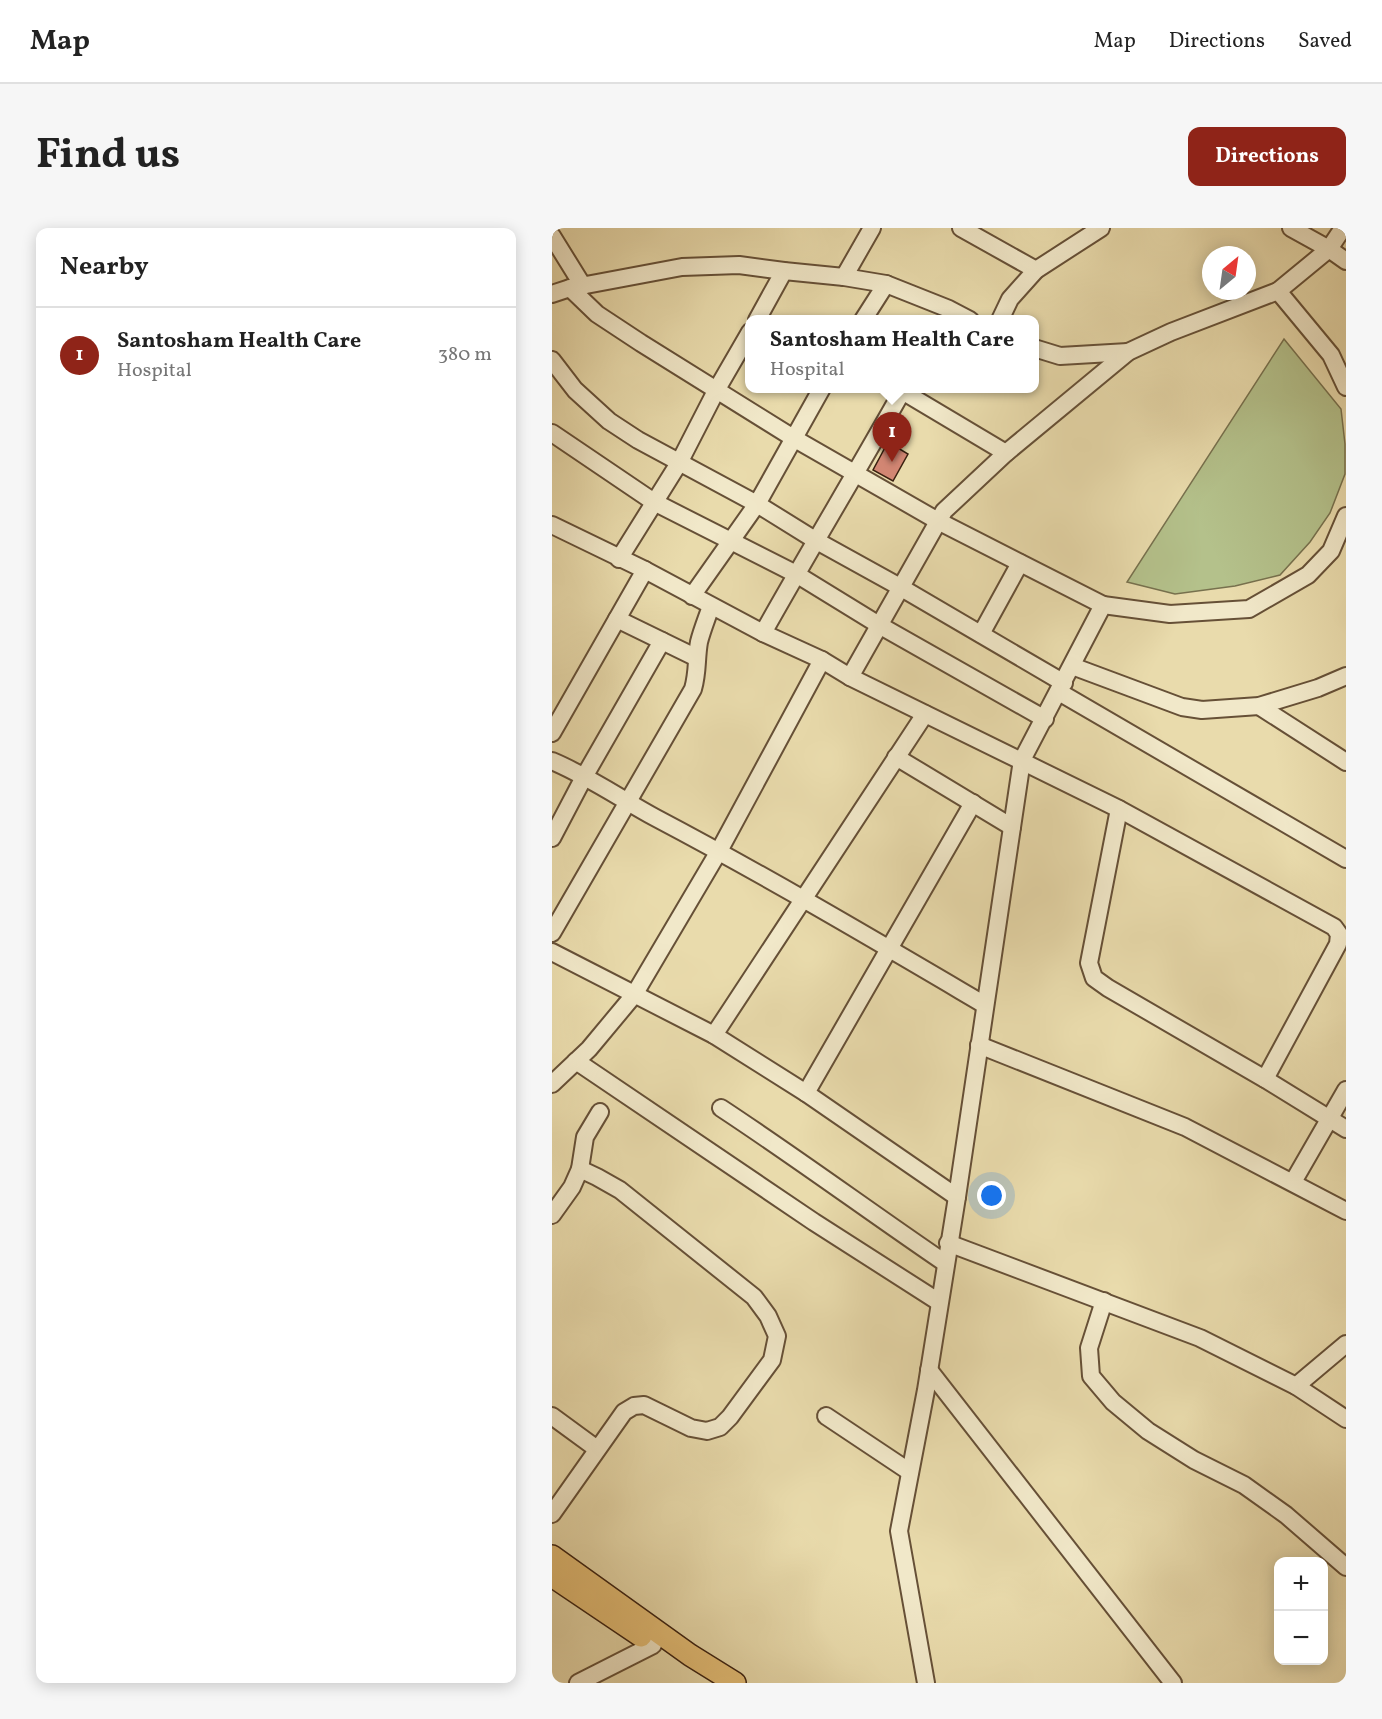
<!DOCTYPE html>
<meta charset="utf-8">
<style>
body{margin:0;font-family:Vollkorn,serif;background:#f6f6f6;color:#222}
.controls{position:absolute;right:18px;bottom:18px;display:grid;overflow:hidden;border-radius:12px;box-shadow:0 3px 15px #0003}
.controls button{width:54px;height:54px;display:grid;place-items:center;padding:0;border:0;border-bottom:2px solid #e0e0e0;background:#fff;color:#222;font:30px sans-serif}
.compass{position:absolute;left:650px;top:18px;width:54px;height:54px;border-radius:50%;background:#fff;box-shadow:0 3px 15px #0003;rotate:29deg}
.you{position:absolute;left:440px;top:968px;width:21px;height:21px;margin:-15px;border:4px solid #fff;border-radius:50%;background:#1a73e8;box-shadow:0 0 0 9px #1a73e833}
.badge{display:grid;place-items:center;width:39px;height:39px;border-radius:50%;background:#8f2418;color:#fff;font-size:20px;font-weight:700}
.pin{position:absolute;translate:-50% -50px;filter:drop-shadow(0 2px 3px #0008)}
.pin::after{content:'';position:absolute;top:32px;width:21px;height:18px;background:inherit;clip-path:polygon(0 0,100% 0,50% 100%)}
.popup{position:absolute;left:193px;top:87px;width:294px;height:78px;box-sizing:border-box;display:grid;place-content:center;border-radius:12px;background:#fff;filter:drop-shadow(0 2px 4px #0005);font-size:20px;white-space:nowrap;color:#767676}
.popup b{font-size:22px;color:#222}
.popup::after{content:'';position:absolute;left:50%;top:100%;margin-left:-12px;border:12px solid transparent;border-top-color:#fff}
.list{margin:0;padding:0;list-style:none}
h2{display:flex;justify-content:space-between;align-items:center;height:78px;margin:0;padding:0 24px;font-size:26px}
h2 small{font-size:20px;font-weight:400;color:#767676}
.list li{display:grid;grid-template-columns:39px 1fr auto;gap:18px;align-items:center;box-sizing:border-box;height:96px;padding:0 24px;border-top:2px solid #e0e0e0}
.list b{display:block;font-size:22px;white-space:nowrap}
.list p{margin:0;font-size:20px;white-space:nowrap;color:#767676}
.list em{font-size:20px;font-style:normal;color:#767676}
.map{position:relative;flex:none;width:794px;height:1455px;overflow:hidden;border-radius:12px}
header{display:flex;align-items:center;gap:36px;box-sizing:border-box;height:84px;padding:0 30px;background:#fff;border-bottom:2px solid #e0e0e0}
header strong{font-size:28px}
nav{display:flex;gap:33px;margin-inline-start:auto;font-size:21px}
.intro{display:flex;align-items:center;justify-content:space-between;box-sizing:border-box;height:144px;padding:0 36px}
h1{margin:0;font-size:42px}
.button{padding:15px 27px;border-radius:12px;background:#8f2418;color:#fff;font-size:21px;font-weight:700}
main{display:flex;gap:36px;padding:0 36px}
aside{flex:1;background:#fff;border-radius:12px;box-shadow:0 3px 15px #0003}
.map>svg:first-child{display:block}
.green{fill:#b4c18b;stroke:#77714e;stroke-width:1.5}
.building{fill:#d28673;stroke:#3a2110;stroke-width:1.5}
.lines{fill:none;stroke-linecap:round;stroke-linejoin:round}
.minor-casing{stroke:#665037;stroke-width:20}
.major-casing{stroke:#3a2110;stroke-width:24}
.minor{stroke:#f1e8c9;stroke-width:16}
.major{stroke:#e4be76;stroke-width:21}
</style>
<header>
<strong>Map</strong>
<nav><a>Map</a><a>Directions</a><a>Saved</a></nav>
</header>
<div class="intro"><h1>Find us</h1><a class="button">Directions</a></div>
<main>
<aside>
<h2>Nearby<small></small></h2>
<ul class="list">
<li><span class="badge">1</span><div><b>Santosham Health Care</b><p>Hospital</p></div><em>380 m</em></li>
</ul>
</aside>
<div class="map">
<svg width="794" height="1455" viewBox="0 0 794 1455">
<rect width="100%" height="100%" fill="#e9dbac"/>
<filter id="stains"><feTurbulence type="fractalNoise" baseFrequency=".00333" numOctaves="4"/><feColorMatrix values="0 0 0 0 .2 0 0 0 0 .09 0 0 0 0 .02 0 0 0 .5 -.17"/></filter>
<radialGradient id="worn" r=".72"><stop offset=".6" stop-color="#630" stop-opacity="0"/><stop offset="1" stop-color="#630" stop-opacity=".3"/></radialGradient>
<polygon class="green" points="732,111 789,181 793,216 793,246 778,285 758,314 728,347 683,358 623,366 575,354"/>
<polygon class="building" points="336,214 356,226 341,253 321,242"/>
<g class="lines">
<g class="minor-casing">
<g id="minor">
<polyline points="409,0 484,42"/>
<polyline points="739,0 777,21 794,33"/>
<polyline points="791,0 777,21 726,63 779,127 794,159"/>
<polyline points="0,8 31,58"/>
<polyline points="292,49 320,0"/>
<polyline points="18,60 45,86 89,115 243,211 386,293 551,377"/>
<polyline points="0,66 18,60 130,39 187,37 232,43 292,49 334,56 397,81 418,92"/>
<polyline points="205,92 232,43"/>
<polyline points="311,92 334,56"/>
<polyline points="448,92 458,71 484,42 549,0"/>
<polyline points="482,120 508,128 576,124"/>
<polyline points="0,132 23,162 57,193 86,212 205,276 263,312 348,359 512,455"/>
<polyline points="345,160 454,225"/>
<polyline points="0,205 102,274 244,346 327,397 493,491"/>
<polyline points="0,297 93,342 211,405 270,432 298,449 567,581 782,699 787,706 786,716 713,851"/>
<polyline points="67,331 127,235 165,161 198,104"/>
<polyline points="140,368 205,276 270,160"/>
<polyline points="65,391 145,430"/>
<path d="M211,405C257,323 306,242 352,160"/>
<polyline points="429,406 468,335"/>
<polyline points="520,438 630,479 650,482 707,478 766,460 794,448"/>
<polyline points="298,449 392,283 454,225 576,124 619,104 726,63"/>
<polyline points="507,464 794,631"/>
<polyline points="707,478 794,534"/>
<polyline points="0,505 93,342"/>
<polyline points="344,529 460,599"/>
<path d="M0,533C36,548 69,571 104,590C216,649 324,713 433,777"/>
<polyline points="567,581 537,735 542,750 556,760 713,851 794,901"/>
<polyline points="0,610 32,549 110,413"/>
<path d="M0,705L141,461C146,444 144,431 147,414C150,402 155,390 159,378"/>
<polyline points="0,724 162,807 254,865 405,969"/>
<polyline points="162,807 373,486"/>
<polyline points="427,817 633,899 794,983"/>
<polyline points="24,833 262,994 387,1074"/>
<polyline points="0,856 37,821 82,767 167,623 270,432"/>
<polyline points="254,865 421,575"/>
<path d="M169,880C245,930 318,984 393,1035"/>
<polyline points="741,954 794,862"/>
<polyline points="0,987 20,959 28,941 33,909 48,884"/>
<polyline points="396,1015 648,1110 744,1158 794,1191"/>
<polyline points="552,1073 537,1120 539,1148 561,1174 596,1203 642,1232 692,1257 734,1287 794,1339"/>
<polyline points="377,1142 621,1455"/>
<polyline points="744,1158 794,1116"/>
<polyline points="0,1188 45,1221"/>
<polyline points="274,1188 358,1244"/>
<polyline points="0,1286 72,1184 82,1178 92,1177 139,1200 155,1203 168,1199 178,1189 220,1132 225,1108 216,1088 202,1069 68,962 45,949 28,941"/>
<polyline points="26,1455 101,1417"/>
<polyline points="374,1455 347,1303 374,1162 405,969 470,532 551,377 618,386 697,381 756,347 779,323 794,288"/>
</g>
</g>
<g class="major-casing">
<g id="major">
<polyline points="0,1328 138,1427 183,1455"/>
<polyline points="0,1348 89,1408"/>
</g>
</g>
<use href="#minor" class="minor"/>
<use href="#major" class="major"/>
</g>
<rect width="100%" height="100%" filter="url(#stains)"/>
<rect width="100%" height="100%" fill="url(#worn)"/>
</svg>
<div class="controls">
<button>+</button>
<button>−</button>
</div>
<svg class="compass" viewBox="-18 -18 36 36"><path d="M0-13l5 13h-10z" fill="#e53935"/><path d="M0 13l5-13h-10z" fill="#767676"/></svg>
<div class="you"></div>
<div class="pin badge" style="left:340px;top:234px">1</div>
<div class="popup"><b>Santosham Health Care</b>Hospital</div>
</div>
</main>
